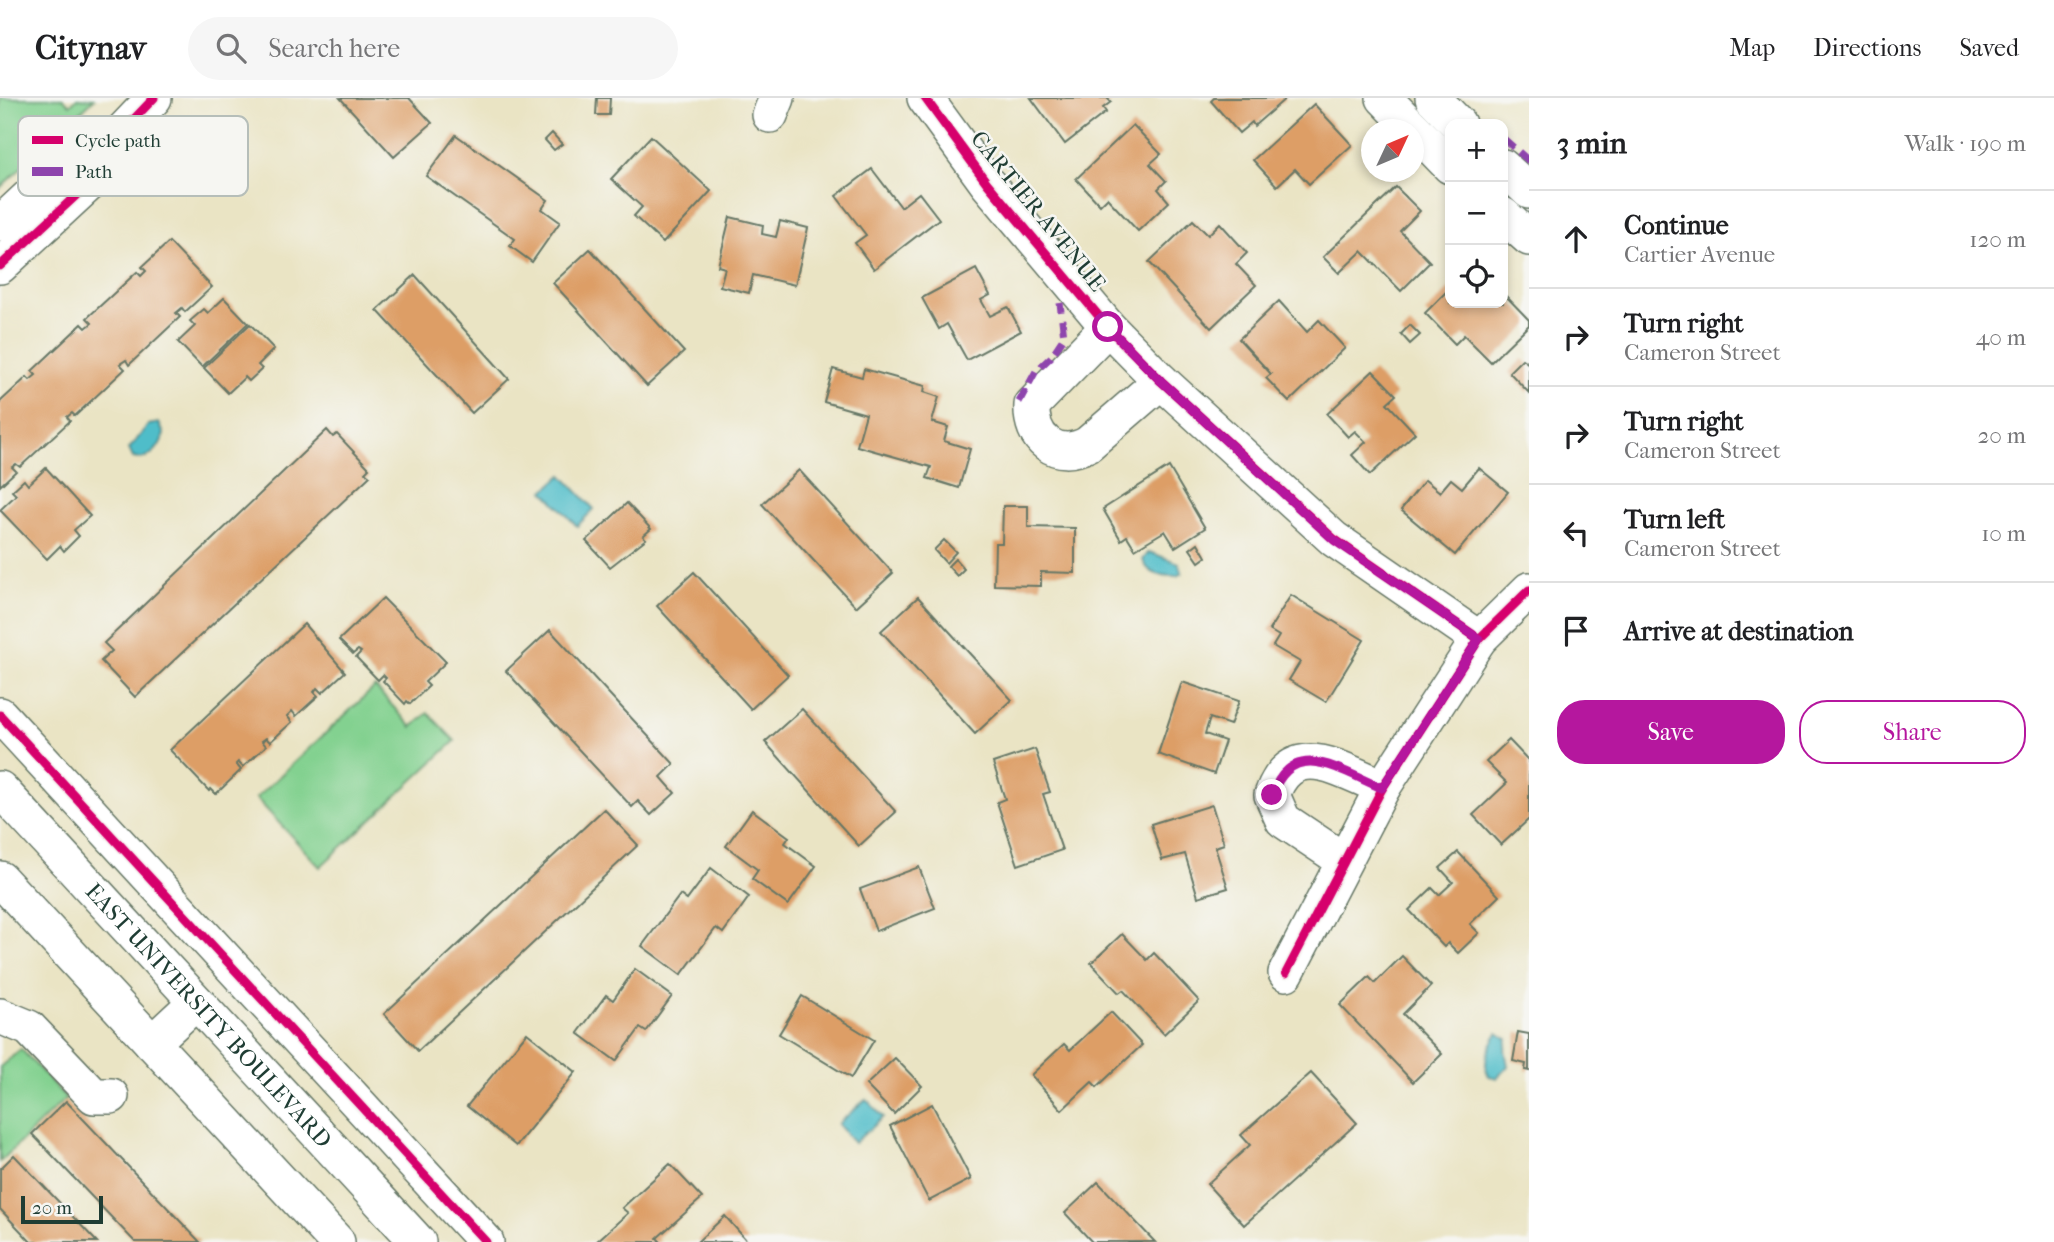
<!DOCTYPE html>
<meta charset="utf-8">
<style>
body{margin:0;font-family:"IM FELL French Canon",serif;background:#f6f6f6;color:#202124}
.controls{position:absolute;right:21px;top:21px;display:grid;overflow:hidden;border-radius:14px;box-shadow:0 4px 10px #0003}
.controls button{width:63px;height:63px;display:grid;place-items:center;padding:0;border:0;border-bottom:2px solid #e0e0e0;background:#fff;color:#202124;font:35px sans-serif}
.compass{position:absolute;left:1361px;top:21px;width:63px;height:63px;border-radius:50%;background:#fff;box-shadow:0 4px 10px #0003;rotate:46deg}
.scale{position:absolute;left:21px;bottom:18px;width:82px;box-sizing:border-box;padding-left:7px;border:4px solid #1f3d34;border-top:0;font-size:19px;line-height:24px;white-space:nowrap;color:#1f3d34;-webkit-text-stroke:5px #f6f6f2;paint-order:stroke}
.stop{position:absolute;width:21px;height:21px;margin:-16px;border:5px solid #b5179e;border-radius:50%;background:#fff}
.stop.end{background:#b5179e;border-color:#fff;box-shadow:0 2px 7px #0008}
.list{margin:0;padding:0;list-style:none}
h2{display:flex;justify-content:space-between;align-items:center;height:91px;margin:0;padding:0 28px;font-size:30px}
h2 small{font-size:23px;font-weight:400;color:#757577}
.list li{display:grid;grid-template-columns:46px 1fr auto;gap:21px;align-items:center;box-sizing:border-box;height:98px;padding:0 28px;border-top:2px solid #e0e0e0}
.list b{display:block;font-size:26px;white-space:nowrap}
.list p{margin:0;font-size:23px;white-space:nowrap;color:#757577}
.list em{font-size:23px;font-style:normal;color:#757577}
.actions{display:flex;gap:14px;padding:21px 28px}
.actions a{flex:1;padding:16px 0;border:2px solid #b5179e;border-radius:28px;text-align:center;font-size:24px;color:#b5179e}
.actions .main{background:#b5179e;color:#fff}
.icon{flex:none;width:38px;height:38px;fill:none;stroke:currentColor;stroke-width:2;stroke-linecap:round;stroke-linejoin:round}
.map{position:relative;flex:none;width:1529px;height:1144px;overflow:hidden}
header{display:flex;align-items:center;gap:42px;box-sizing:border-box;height:98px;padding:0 35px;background:#fff;border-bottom:2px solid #e0e0e0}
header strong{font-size:33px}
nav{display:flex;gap:38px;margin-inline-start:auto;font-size:24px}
.search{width:490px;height:63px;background:#f6f6f6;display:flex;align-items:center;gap:18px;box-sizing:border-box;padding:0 24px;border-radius:38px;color:#757577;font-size:26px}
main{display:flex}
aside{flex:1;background:#fff}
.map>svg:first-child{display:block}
.green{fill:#83d190;stroke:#518762;stroke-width:2}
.water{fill:#50bdc9;stroke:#387d7e;stroke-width:2}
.building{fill:#dd9e66}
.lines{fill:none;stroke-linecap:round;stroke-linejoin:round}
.minor-casing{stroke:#676;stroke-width:38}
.minor{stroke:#fff;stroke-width:35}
.quiet{stroke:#8e44ad;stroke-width:7;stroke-dasharray:14 7;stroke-linecap:butt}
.cycleway-casing{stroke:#f6f6f2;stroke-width:13}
.cycleway{stroke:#d6006c;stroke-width:9}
.route{stroke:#b5179e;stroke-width:9}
.labels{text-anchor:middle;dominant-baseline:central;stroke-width:5;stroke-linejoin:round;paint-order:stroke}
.street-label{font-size:23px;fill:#1f3d34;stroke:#f6f6f2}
.key{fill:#f6f6f2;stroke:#b6beb9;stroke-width:2}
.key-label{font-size:19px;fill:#1f3d34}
</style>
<header>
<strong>Citynav</strong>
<div class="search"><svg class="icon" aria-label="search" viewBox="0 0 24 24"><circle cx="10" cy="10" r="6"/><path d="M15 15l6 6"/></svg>Search here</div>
<nav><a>Map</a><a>Directions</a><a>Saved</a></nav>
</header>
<main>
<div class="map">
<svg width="1529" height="1144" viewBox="0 0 1529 1144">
<rect width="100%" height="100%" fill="#f6f6f2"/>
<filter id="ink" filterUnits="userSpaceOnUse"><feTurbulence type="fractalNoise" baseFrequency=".0143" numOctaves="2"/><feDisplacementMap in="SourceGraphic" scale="14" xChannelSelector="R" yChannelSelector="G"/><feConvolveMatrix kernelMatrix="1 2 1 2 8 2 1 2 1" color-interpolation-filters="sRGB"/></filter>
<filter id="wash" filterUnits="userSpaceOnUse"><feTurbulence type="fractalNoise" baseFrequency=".00686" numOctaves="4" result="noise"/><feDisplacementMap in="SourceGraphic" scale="28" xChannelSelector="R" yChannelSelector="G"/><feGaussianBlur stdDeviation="1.57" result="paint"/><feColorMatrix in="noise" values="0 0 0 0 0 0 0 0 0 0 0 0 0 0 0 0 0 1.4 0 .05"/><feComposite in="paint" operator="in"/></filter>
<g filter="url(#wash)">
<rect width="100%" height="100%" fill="#eae4c4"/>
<g class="green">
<polygon points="0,0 63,0 70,7 77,0 94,1 0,90"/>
<polygon points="375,589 412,629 428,615 455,643 320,769 256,700"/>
<polygon points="21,951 66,1000 0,1064 0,969"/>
</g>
<g class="water">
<path d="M159,325L164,336C160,350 149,364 133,360L129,351C135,343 142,336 148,327Z"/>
<polygon points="562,377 594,411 577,428 544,393"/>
<path d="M1149,454L1179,465L1182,475L1178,478C1163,478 1148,478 1143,462Z"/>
<path d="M1498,935L1507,941L1505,952L1508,968L1497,980L1489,978C1481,964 1490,947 1498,935Z"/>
<polygon points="866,1001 883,1019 854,1045 838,1026"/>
</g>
<g id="blocks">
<g class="building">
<polygon points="340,0 409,0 432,25 394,59"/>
<polygon points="597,0 610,0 609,17 596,17"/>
<polygon points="1031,0 1107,0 1111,4 1103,10 1106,14 1065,46"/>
<polygon points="1214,0 1286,0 1254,28 1252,24 1239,35 1211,3"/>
<polygon points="1314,6 1352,47 1309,86 1295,71 1277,88 1253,62"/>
<polygon points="1133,27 1161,56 1150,66 1166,83 1158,91 1169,104 1138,133 1107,100 1100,107 1076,81"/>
<polygon points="552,35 562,46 554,52 545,42"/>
<polygon points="456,37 548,102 542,111 560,124 532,164 510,148 515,141 426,78"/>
<polygon points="651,38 711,93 663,145 634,118 642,109 611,81"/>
<polygon points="872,71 901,109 919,95 939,121 874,171 855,145 866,137 836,98"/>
<polygon points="1396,89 1420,113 1400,133 1430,164 1401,193 1362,153 1339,175 1323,159"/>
<polygon points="730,119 763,127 762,136 776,139 780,123 808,130 795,187 753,177 749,195 720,188 725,170 718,168"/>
<polygon points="1193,122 1208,137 1220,125 1247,155 1236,166 1256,187 1211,230 1149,164"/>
<polygon points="169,144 212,189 185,214 182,210 176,215 180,219 129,267 126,262 120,266 125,271 75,318 72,315 67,319 70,323 20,369 16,366 12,369 16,373 0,388 0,304 27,279 30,282 36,277 32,273 82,226 86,230 92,225 87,220 137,174 141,178 146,173 142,169"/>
<polygon points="590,151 684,254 647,288 553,185"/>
<polygon points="976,171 990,197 981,202 990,218 1008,209 1021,233 967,262 947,226 939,231 922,200"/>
<polygon points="415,177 509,281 472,315 377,212"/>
<polygon points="1450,190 1450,205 1503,205 1503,195 1529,222 1529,227 1491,264 1464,237 1455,246 1425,215"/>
<polygon points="224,200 248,225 202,269 178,244 195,228 190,223 204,211 208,215"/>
<polygon points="1279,203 1307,234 1319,222 1345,250 1289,304 1266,280 1271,276 1239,241"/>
<polygon points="250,226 274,251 258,267 262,271 249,283 245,279 228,295 204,270"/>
<polygon points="1410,227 1420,237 1410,246 1401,236"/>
<polygon points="1522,261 1529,266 1529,295 1509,274"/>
<polygon points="833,271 862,279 864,271 925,288 924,294 939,299 932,324 948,329 944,343 970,351 959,390 927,380 931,369 857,348 866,316 824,304"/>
<polygon points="1373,273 1396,297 1387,305 1415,335 1370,377 1352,357 1366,344 1355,333 1348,339 1327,316"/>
<polygon points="327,332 333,339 337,336 369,370 365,374 370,378 135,599 101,563 112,553 104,545"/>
<polygon points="1169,369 1205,430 1175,449 1165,433 1135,451 1127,438 1121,442 1103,411"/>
<polygon points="46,370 90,418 74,432 79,438 64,453 60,448 47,461 0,412 16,397 12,393 24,382 28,387"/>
<polygon points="1479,370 1508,394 1455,457 1401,412 1425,382 1440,394 1451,381 1462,390"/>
<polygon points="799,372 893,475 856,509 762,406"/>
<polygon points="627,405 651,431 643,438 646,441 610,469 586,443"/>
<polygon points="1003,408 1028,408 1028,429 1075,430 1075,475 1041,474 1041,488 994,487 995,445 1002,445"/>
<polygon points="944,442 956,454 946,465 934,452"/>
<polygon points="1198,445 1206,459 1199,464 1190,451"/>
<polygon points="955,461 964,471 957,478 948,468"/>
<polygon points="694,474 788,577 751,611 657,508"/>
<polygon points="1291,497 1364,542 1326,604 1289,582 1300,564 1273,548 1279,538 1269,532"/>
<polygon points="918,499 1012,602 975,636 881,533"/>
<polygon points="383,500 446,564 425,584 429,588 410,606 407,603 405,606 383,583 386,580 383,577 378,582 356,559 361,554 358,552 353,556 339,542"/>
<polygon points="304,526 345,574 322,595 317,590 314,594 318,598 296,618 292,613 287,618 292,624 270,644 266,640 262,643 266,648 243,669 238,664 236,666 241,672 216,696 211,691 209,693 170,652"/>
<polygon points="550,532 674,666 661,679 675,695 651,717 638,703 632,709 506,573"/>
<polygon points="1182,584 1239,603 1230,627 1210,620 1205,636 1225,643 1214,676 1158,656"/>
<polygon points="802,611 896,714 859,748 765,644"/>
<polygon points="1509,642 1529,663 1529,721 1501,747 1473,717 1507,685 1486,664"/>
<polygon points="1035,651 1050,694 1043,696 1062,752 1018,767 997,704 1005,701 993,665"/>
<polygon points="1212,707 1224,746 1215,749 1228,790 1198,799 1185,756 1162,762 1151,726"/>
<polygon points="604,711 638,747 418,953 384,916"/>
<polygon points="752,712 789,739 785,745 816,768 788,807 752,781 758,772 726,748"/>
<polygon points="1458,754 1499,798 1470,826 1479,835 1458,855 1448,845 1444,849 1409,812 1432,790 1439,797 1453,784 1440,770"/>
<polygon points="919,769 935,810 876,833 860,791"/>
<polygon points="711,770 749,799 723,835 716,830 681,877 642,848 680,797 687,802"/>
<polygon points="1122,836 1147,862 1154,855 1199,903 1164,936 1123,892 1119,895 1091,865"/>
<polygon points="1402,858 1431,888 1403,916 1442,956 1413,984 1340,907 1369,879 1375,885"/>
<polygon points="635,871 672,898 646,934 640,930 616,963 578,935 606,897 613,902"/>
<polygon points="802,898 874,942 851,980 779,936"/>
<polygon points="1111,914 1142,947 1097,989 1092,984 1062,1012 1031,977 1064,946 1070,952"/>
<polygon points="1518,934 1529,936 1529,973 1525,972 1526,966 1513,963"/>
<polygon points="527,935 576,974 516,1048 467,1008"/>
<polygon points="895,960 922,988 894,1016 866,987"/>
<polygon points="1311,975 1357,1025 1244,1127 1207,1086 1250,1047 1241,1037"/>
<polygon points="66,1003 200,1144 135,1144 32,1036"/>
<polygon points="932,1006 971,1081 929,1103 890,1028"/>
<polygon points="14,1057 97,1144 31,1144 0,1111 0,1071"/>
<polygon points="670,1066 702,1100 657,1140 661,1144 596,1144 628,1115 622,1110"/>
<polygon points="1098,1084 1155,1144 1092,1144 1065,1115"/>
<polygon points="725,1118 748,1144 697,1144"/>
</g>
</g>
</g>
<g filter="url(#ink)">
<use href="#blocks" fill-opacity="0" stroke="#676" stroke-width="2"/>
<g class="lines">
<g class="minor-casing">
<g id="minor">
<polyline points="925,0 987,85 1108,229 1161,283 1334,441 1479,541"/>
<polyline points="1384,0 1450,68"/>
<polyline points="1433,0 1458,26"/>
<polyline points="770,17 777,0"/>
<polyline points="1503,69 1529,93"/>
<polyline points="1503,117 1529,140"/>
<polyline points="0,126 89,43 113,43"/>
<polyline points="0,168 110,66 113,43 154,0"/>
<path d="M1108,229L1032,307C1030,341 1056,363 1088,346L1161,283"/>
<polyline points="0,617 486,1144"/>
<path id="s1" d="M0,691L418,1144"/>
<path d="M1343,762L1283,722L1272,697C1293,638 1342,673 1383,689"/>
<polyline points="0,781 337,1144"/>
<polyline points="1286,875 1383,689 1479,541 1529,492"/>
<polyline points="0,918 29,930 94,998 111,998"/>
<polyline points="152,945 196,904"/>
</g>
</g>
<use href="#minor" class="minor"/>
<g class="quiet">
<polyline points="1503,40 1529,63"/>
<polyline points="1019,304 1036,273 1051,259 1064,239 1060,205"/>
</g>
<g class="cycleway-casing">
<g id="cycleway">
<polyline points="925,0 987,85 1108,229 1161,283 1334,441 1479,541"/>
<polyline points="0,168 110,66 113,43 154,0"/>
<polyline points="0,617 486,1144"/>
<polyline points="1286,875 1383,689 1479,541 1529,492"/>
</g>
</g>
<use href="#cycleway" class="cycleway"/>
</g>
</g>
<g class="lines" filter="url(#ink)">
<path class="route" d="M1108,229L1161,283L1334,442L1479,541L1382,690C1341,673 1293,638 1272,697"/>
</g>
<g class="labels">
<g class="street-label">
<text transform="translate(1038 113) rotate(51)">CARTIER AVENUE</text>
<text stroke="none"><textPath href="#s1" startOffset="308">EAST UNIVERSITY BOULEVARD</textPath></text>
</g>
</g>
<rect x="18" y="18" width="230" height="80" rx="10" class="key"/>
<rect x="32" y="38" width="31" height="8" fill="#d6006c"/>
<rect x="32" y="69" width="31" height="9" fill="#8e44ad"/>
<g class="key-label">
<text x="75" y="49">Cycle path</text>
<text x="75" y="80">Path</text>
</g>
</svg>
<div class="controls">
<button>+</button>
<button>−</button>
<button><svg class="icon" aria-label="locate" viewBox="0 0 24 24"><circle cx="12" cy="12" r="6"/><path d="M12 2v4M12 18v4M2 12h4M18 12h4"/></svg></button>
</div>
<svg class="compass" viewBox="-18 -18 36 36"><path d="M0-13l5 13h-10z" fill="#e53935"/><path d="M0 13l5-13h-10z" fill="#757577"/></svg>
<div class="scale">20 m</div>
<div class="stop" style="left:1108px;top:229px"></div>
<div class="stop end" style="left:1272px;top:697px"></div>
</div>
<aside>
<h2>3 min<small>Walk · 190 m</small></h2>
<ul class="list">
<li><svg class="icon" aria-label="ahead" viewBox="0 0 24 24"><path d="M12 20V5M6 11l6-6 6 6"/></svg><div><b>Continue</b><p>Cartier Avenue</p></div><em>120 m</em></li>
<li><svg class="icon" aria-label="right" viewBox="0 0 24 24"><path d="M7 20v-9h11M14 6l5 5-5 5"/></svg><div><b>Turn right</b><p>Cameron Street</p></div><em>40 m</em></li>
<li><svg class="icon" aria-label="right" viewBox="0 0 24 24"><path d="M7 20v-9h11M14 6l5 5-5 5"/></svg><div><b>Turn right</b><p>Cameron Street</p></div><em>20 m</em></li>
<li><svg class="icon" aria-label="left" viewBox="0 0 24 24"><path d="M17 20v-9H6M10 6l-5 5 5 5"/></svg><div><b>Turn left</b><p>Cameron Street</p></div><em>10 m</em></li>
<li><svg class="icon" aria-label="arrive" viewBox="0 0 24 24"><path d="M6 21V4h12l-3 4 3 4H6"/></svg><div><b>Arrive at destination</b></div></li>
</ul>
<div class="actions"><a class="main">Save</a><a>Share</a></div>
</aside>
</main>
